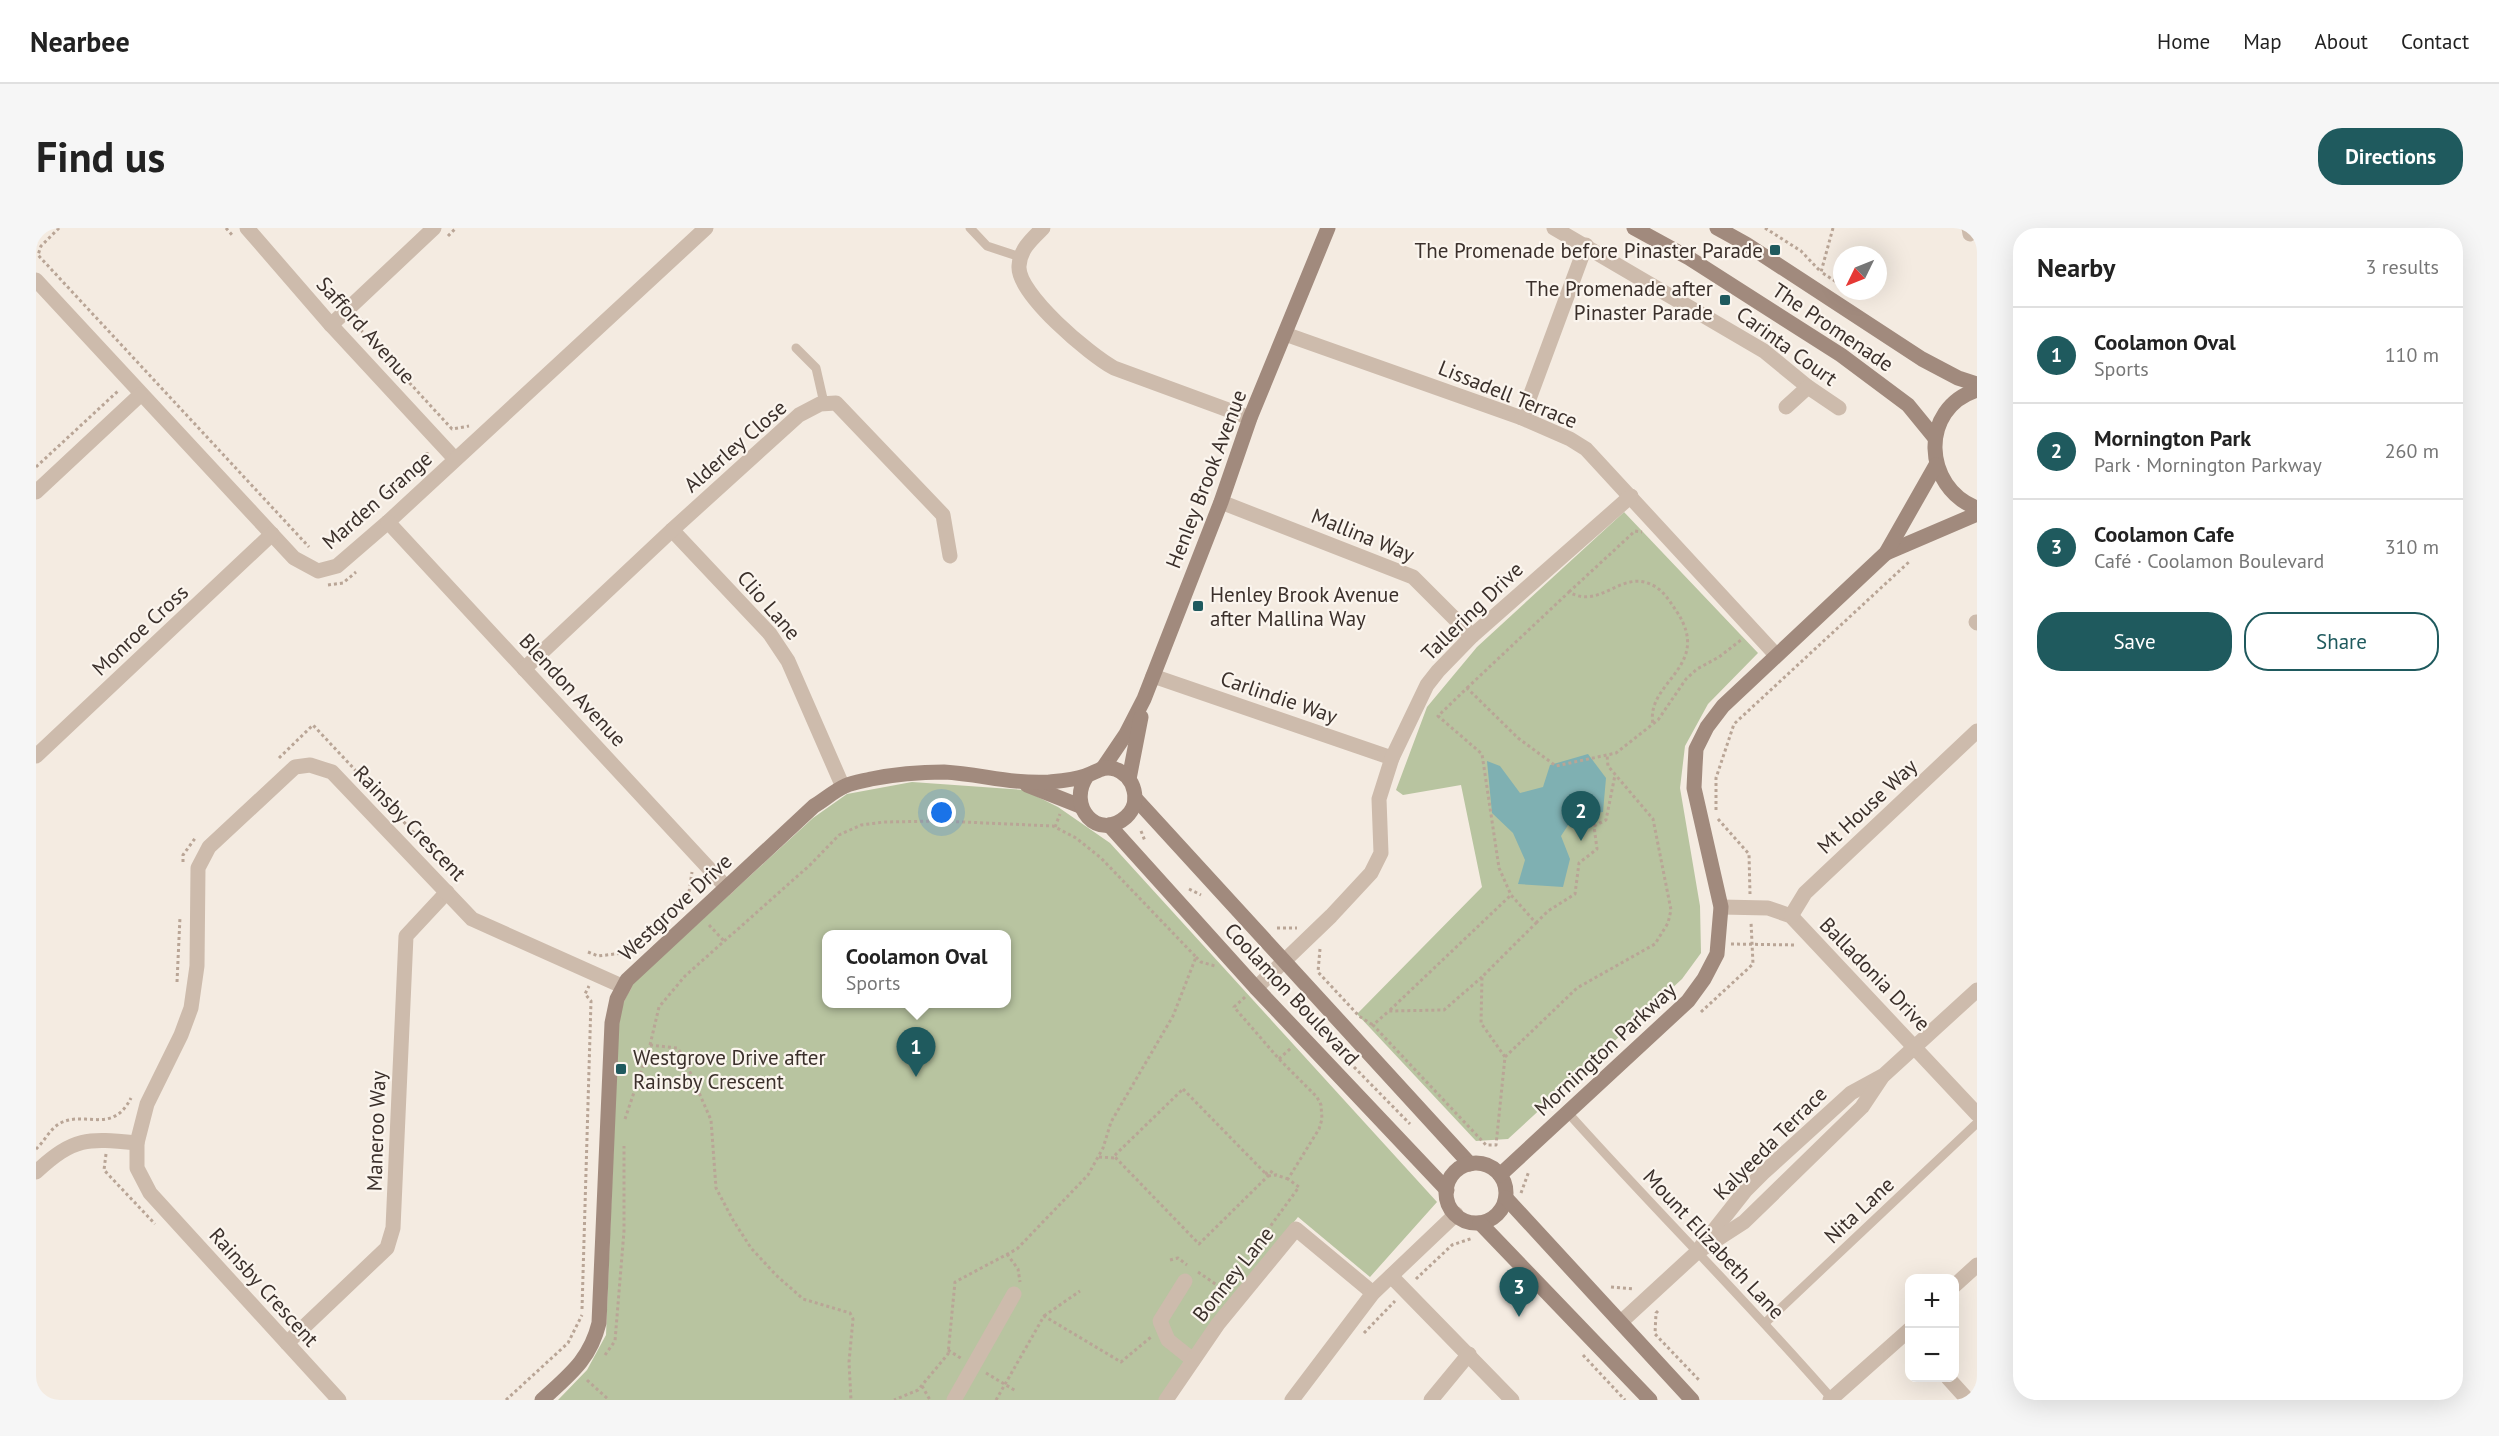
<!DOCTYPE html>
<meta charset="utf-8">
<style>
body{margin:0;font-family:"PT Sans",sans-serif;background:#f6f6f6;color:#222}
.controls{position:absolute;right:18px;bottom:18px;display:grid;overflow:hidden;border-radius:12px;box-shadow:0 6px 24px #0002}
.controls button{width:54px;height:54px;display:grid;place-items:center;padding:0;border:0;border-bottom:2px solid #e0e0e0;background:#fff;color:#222;font:30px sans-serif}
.compass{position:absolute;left:1797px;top:18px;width:54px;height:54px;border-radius:50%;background:#fff;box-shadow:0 6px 24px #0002;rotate:227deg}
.you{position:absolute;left:906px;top:585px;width:21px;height:21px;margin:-15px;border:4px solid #fff;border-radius:50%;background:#1a73e8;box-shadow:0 0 0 9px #1a73e833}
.badge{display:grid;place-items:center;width:39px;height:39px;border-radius:50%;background:#1f5a5e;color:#fff;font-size:20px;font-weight:700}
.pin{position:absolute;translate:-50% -50px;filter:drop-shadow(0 2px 3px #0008)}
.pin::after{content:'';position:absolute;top:32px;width:21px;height:18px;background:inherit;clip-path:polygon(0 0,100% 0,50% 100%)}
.popup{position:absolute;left:786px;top:702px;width:189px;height:78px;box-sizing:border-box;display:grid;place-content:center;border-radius:12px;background:#fff;filter:drop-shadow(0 2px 4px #0005);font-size:20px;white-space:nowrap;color:#767676}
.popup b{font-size:22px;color:#222}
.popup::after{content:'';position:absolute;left:50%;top:100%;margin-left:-12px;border:12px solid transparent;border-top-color:#fff}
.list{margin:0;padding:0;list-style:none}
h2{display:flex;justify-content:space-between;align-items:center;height:78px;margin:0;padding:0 24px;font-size:26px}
h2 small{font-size:20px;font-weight:400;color:#767676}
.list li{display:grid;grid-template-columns:39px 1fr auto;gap:18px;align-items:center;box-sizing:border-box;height:96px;padding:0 24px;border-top:2px solid #e0e0e0}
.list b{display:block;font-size:22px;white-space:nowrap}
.list p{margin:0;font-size:20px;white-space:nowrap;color:#767676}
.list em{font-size:20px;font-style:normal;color:#767676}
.actions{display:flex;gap:12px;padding:18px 24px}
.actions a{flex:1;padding:14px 0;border:2px solid #1f5a5e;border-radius:24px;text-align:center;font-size:21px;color:#1f5a5e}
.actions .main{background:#1f5a5e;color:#fff}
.map{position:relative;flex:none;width:1941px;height:1172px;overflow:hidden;border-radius:24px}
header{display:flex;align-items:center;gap:36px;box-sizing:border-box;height:84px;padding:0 30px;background:#fff;border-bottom:2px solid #e0e0e0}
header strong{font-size:28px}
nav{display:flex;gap:33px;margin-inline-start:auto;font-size:21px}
.intro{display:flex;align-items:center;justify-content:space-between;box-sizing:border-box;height:144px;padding:0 36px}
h1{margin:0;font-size:42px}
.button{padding:15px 27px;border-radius:24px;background:#1f5a5e;color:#fff;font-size:21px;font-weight:700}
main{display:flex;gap:36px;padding:0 36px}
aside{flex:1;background:#fff;border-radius:24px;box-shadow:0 6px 24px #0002}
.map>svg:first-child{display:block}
.green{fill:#b8c4a0;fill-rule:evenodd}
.water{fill:#7fb0b2}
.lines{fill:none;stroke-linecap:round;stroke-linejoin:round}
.path{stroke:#b9a596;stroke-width:3;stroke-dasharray:3 3;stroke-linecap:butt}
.lane{stroke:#cdbbac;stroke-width:9}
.street{stroke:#cdbbac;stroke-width:15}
.secondary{stroke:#a18a7d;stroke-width:15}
.poi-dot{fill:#1f5a5e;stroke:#fbf5ee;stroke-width:2}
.labels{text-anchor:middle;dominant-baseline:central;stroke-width:4.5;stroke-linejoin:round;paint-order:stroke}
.poi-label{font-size:21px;fill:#3b302b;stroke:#fbf5ee;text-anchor:end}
.street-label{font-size:21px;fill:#3b302b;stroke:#fbf5ee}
</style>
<header>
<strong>Nearbee</strong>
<nav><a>Home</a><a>Map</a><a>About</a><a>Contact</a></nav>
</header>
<div class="intro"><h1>Find us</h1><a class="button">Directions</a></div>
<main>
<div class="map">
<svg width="1941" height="1172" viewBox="0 0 1941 1172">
<rect width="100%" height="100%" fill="#f4ebe1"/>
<g class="green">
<polygon points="1588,284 1722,425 1672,476 1649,518 1644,560 1664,678 1665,725 1646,751 1472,911 1440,913 1321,786 1446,659 1425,557 1367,567 1360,562 1391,479 1441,419"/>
<path d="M876,554L988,562L1022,579L1074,615L1401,974L1334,1049L1262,989L1180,1090L1124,1172H522L551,1142L570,1107L582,803L585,780L597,755L777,590L811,566ZM790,706H970V776H790Z"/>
</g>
<polygon class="water" points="1552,526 1570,550 1567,584 1538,588 1525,608 1534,631 1527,659 1482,656 1489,632 1477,605 1456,585 1451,533 1464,538 1484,565 1507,559 1514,537"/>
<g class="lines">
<g class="path">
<polyline points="23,0 5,18 2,27 273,319"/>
<polyline points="190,0 196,7"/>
<polyline points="1729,0 1765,23 1785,44"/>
<polyline points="1797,0 1785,44 1805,57"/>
<polyline points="412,8 420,0"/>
<polyline points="290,67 305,67"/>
<polyline points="325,90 324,101 416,201 433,198"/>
<polyline points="391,224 391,237"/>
<polyline points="0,239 82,163"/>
<polyline points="292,357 307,355 320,344"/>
<polyline points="1533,364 1599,303 1606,304"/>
<path d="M1431,460L1533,364C1566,383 1586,338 1620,359C1629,365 1635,375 1641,384C1677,439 1609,454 1617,496"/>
<polyline points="243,530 277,497 380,607"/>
<polyline points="1680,582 1680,550 1698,496 1874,333"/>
<polyline points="1682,591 1713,626 1714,666"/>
<polyline points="1019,599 1024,586"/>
<polyline points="1105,603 1109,613"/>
<polyline points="147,634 147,627 160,609"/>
<polyline points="1153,661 1165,667"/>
<polyline points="1500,695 1512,683 1539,666 1543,635 1561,621 1558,598 1570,592 1579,547"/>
<polyline points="673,697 688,713"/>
<polyline points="1241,700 1261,700"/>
<polyline points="1695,716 1761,717"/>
<polyline points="1284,721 1282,744 1323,788 1337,797"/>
<polyline points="552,724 562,728 587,725 653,664 656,644"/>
<polyline points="1160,729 1165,734 1179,738"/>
<polyline points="1446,749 1408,782 1353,783 1337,797 1450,917 1460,917 1469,829 1445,795 1446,749 1500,695 1475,667 1463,640 1446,526 1402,488 1431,460 1482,510 1520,538 1580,525 1622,492 1650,451 1661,441 1683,429 1705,412"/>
<polyline points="141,754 144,689"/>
<polyline points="1209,769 1198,779 1243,831 1281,869 1285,877 1286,891 1283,901 1252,951 1263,959 1222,1015 1226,1018"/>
<polyline points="1266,777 1276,795"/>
<polyline points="1354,782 1475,667"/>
<polyline points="1665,784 1717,736 1715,694"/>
<polyline points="614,817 641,820 646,826 675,892 680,960 697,992 715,1020 740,1047 767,1071 814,1085 817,1091 813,1134 815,1172"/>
<polyline points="1469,829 1541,760 1619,716 1632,695 1635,682 1617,591 1572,538 1571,527"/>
<polyline points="1243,831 1255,820"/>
<polyline points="1318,839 1374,896"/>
<polygon points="1147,861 1232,948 1163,1016 1078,928"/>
<polyline points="589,891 614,817 623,779 649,748 774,637 803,607 825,597 848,594 905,593 1017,598 1040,610 1065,630 1160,729 1137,788 1075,894 1067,920 1052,947 981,1021 919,1054 912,1126 882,1162 858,1172"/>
<path d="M0,921C8,914 14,901 23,896C47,881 76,908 95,870"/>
<polyline points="70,926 68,942 119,996"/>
<polyline points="1063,929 1079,930"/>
<polyline points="1229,946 1234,943 1240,947"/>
<polyline points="1232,948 1240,947 1252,951"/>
<polyline points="1485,965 1493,943"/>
<polyline points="971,1026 982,1041 984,1054"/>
<polyline points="1134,1032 1142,1030 1151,1037"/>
<polyline points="1162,1044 1191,1064"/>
<polyline points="1380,1051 1416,1017 1437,1010"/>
<polyline points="1575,1059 1598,1061"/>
<polyline points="546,1081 555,773 549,766 553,758"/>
<polyline points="1622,1083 1620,1085 1619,1106 1663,1152"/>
<polyline points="1008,1088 1044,1063"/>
<polyline points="1328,1105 1359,1073"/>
<polyline points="912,1122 926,1131"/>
<polyline points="569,1127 579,1113 588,1003 588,918"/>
<polyline points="1547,1127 1589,1172"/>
<polyline points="950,1145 980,1163"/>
<polyline points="551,1152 573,1172"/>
<polyline points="886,1158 894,1172"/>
<polyline points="470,1172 532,1115 546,1087"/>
<polyline points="960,1172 1008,1088 1085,1134 1115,1109"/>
</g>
<g class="lane">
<polyline points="934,0 951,18 984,29"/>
<polyline points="760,120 780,140 788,175"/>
<path d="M1533,886C1619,982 1712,1074 1797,1172"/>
<polyline points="1729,1095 1941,895"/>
</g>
<g class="street">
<polyline points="211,0 295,97 419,231"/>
<path d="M1007,0C996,11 984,21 983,38C981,66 1054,127 1078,140L1214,190"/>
<polyline points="1518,0 1728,123 1772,159 1803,180"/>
<polyline points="1933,0 1934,6"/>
<polyline points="0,52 258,330 282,343 301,338 352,294 670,0"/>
<polyline points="295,97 398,0"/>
<polyline points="1249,106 1486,190 1534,211 1550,221 1740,427"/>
<polyline points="1750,179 1772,159"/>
<polyline points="1486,190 1550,17"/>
<polyline points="0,264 104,167"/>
<polyline points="1185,274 1377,349 1436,408"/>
<polyline points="352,294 691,660"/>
<polyline points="636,302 734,406 752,433 807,559"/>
<polyline points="1940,394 1941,395"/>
<polyline points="488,441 636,302 763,187 784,176 800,175 907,287 914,328"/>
<polyline points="1117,448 1356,530"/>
<polyline points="0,528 236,306"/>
<polyline points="1685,679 1732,680 1755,688 1941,886"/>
<polyline points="1755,688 1769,665 1941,503"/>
<polyline points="1220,760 1295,688 1335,645 1345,625 1343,571 1356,530 1391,457 1402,443 1436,408 1595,268"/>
<path d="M0,944C38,909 51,910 101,915"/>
<polyline points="1660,1025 1709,963 1727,945 1815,865 1848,847 1941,762"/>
<polyline points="1355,1048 1476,1172"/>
<polyline points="1149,1053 1124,1093 1132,1112 1157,1132"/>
<polyline points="1918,1058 1941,1037"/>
<polyline points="1585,1094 1660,1025 1708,994 1826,879 1846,849"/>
<polyline points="251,1115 351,1020 357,1000 370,708 411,664"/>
<polyline points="1912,1150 1932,1172"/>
<polyline points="0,1170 2,1172"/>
<polyline points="303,1172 114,965 101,940 101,915 111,876 145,807 155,780 161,738 162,640 173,619 259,539 274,537 296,544 436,691 588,759"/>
<polyline points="918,1172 978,1066"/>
<polyline points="1130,1172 1182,1096 1260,1001 1337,1065"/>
<polyline points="1256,1172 1337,1065 1420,986"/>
<polyline points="1395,1172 1433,1126"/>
<polyline points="1794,1172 1874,1101"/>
</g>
<g class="secondary">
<polyline points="1598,0 1653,30 1805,127 1872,177 1899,210"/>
<polyline points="1681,0 1710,16 1886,131 1922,150 1941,156"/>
<path d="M1941,162C1883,180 1887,260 1941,280"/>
<polyline points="1850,325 1941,286"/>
<polyline points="1067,540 1090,506 1108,471 1185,274 1214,190 1292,0"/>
<polyline points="1093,551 1105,489"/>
<polyline points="991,557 1044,578"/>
<polyline points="1099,570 1434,936"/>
<polyline points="1073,597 1220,760 1411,962"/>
<circle cx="1440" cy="965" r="30"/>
<polyline points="1464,947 1652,773 1668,751 1681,726 1685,679 1658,560 1659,539 1660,521 1671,499 1687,478 1850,325 1900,237"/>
<polyline points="1470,970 1656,1172"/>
<polyline points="1444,995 1614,1172"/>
<path d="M506,1172C533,1147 554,1132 563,1095L576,795L581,771L591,752L778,578C788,572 798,563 809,558C817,554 827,553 835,551C860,546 883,544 908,544C945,546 974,556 1013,554C1024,553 1038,552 1049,548C1060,545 1066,537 1079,541C1099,548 1106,575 1090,589C1062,614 1030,578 1051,548"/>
</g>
</g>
<g class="poi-dot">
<rect x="1733" y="16" width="12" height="12" rx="3"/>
<rect x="1683" y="66" width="12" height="12" rx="3"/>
<rect x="1156" y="372" width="12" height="12" rx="3"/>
<rect x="579" y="835" width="12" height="12" rx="3"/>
</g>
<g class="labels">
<g class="poi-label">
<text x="1727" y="22">The Promenade before Pinaster Parade</text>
<text x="1677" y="60">The Promenade after<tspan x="1677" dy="24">Pinaster Parade</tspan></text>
<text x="1174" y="366" text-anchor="start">Henley Brook Avenue<tspan x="1174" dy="24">after Mallina Way</tspan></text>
<text x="597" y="829" text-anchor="start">Westgrove Drive after<tspan x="597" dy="24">Rainsby Crescent</tspan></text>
</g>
<g class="street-label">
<text transform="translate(1797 99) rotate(34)">The Promenade</text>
<text transform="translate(330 102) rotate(48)">Safford Avenue</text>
<text transform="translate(1751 118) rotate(36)">Carinta Court</text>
<text transform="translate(1472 166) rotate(22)">Lissadell Terrace</text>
<text transform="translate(699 218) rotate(-41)">Alderley Close</text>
<text transform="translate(1170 251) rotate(-69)">Henley Brook Avenue</text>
<text transform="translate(341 272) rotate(-41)">Marden Grange</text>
<text transform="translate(1327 307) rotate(22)">Mallina Way</text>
<text transform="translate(733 377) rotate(49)">Clio Lane</text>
<text transform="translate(1436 383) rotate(-44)">Tallering Drive</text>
<text transform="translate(104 402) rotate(-43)">Monroe Cross</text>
<text transform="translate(537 462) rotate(47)">Blendon Avenue</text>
<text transform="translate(1243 469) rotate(19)">Carlindie Way</text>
<text transform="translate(1831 578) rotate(-43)">Mt House Way</text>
<text transform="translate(374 595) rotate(46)">Rainsby Crescent</text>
<text transform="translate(639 679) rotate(-43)">Westgrove Drive</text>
<text transform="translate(1839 746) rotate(46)">Balladonia Drive</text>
<text transform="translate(1256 766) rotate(47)">Coolamon Boulevard</text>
<text transform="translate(1569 821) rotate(-43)">Mornington Parkway</text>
<text transform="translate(340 903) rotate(-88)">Maneroo Way</text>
<text transform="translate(1734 915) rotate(-45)">Kalyeeda Terrace</text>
<text transform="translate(1823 982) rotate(-43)">Nita Lane</text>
<text transform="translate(1678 1016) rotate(47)">Mount Elizabeth Lane</text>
<text transform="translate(1197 1046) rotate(-51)">Bonney Lane</text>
<text transform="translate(228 1059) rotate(48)">Rainsby Crescent</text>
</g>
</g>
</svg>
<div class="controls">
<button>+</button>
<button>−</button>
</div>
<svg class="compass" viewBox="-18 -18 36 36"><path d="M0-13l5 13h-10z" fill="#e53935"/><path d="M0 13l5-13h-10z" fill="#767676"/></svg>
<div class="you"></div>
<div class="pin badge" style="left:880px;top:849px">1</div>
<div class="popup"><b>Coolamon Oval</b>Sports</div>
<div class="pin badge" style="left:1545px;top:613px">2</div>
<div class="pin badge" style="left:1483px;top:1089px">3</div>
</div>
<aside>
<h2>Nearby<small>3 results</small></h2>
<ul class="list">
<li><span class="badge">1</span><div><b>Coolamon Oval</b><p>Sports</p></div><em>110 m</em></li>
<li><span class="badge">2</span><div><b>Mornington Park</b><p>Park · Mornington Parkway</p></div><em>260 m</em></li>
<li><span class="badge">3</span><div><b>Coolamon Cafe</b><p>Café · Coolamon Boulevard</p></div><em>310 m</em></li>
</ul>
<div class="actions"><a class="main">Save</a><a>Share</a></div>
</aside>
</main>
